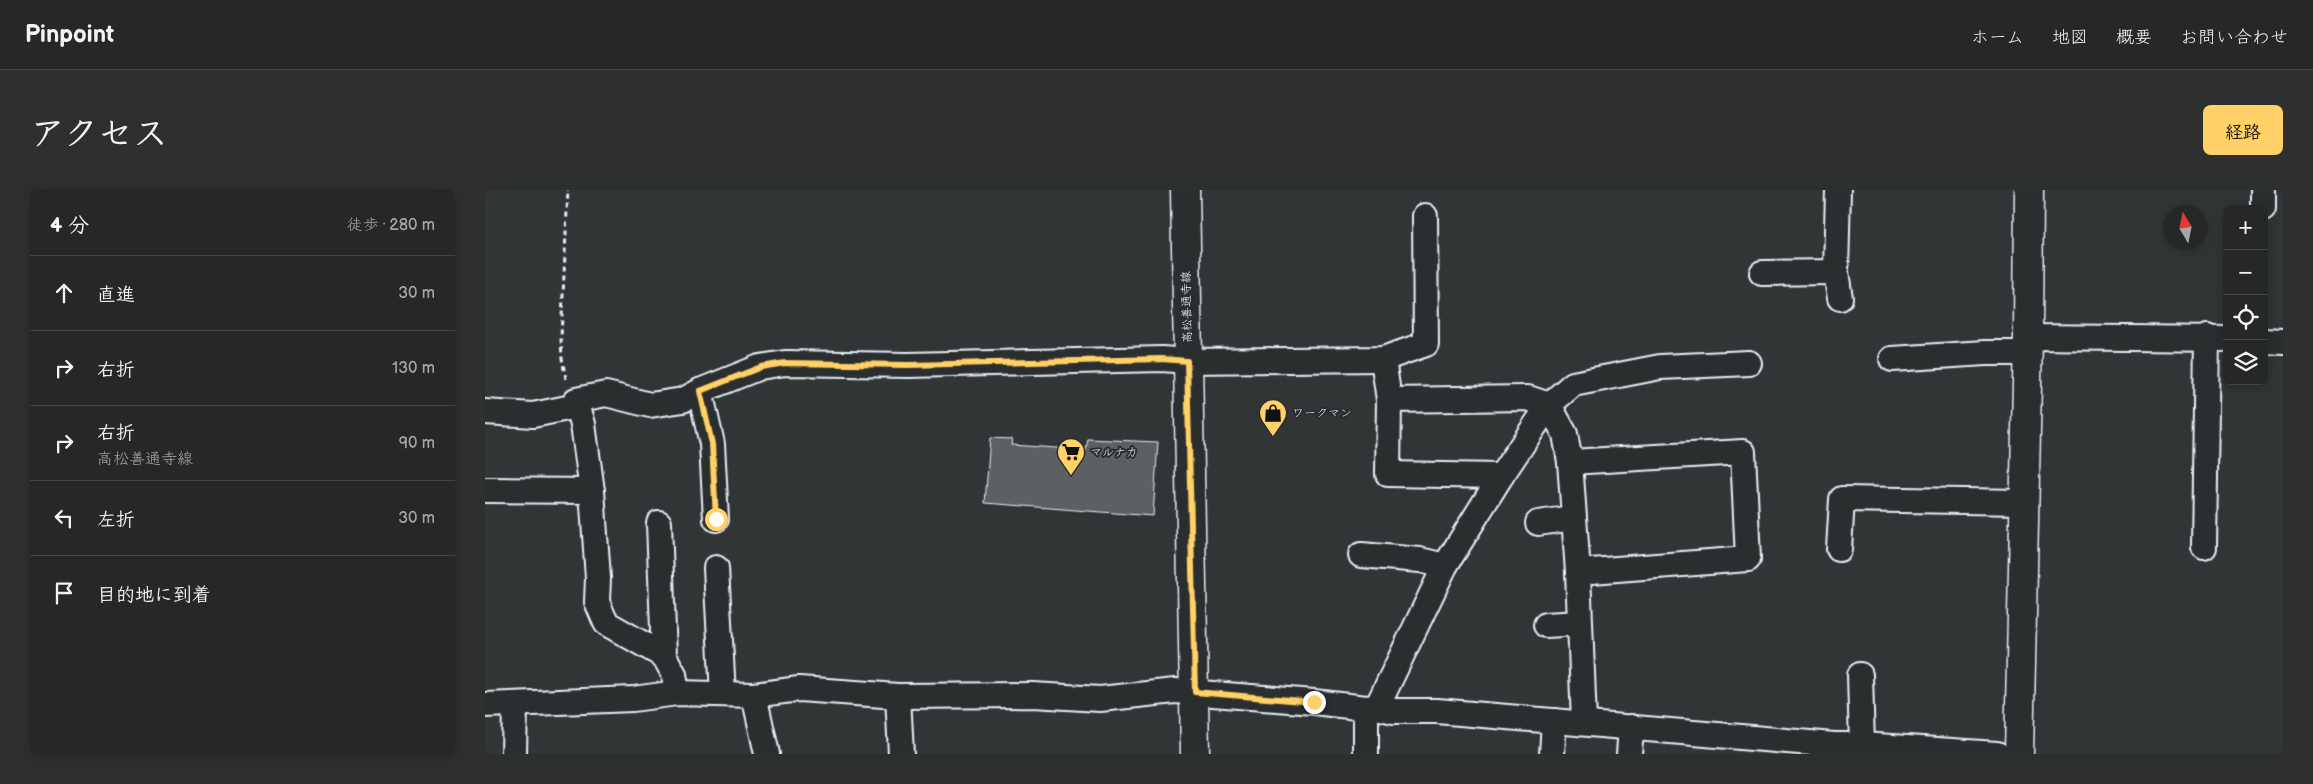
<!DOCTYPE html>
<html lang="ja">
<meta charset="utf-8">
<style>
body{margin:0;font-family:"Balsamiq Sans","Klee One",sans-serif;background:#2e3030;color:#f1f3f6}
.controls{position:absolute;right:15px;top:15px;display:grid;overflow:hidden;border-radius:8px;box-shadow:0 2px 12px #0003}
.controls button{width:45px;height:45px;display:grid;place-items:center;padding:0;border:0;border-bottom:1px solid #424445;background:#262828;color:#f1f3f6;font:25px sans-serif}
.compass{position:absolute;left:1678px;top:15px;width:45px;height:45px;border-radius:50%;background:#262828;box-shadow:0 2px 12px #0003;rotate:350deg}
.stop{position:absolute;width:15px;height:15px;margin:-11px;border:4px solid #ffd166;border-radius:50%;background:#fff}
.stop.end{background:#ffd166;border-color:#fff;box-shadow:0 1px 5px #0008}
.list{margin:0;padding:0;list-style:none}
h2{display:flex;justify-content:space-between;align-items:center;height:65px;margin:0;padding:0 20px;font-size:21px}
h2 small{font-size:16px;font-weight:400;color:#a4a6a8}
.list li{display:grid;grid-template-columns:32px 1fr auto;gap:15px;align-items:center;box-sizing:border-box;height:75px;padding:0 20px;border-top:1px solid #424445}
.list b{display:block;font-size:19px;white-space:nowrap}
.list p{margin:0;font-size:16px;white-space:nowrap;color:#a4a6a8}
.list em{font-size:16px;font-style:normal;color:#a4a6a8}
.icon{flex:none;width:28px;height:28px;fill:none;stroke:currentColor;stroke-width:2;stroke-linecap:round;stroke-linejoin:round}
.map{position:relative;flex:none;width:1798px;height:564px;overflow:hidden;border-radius:8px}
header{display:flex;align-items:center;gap:30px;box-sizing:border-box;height:70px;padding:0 25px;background:#262828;border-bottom:1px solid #424445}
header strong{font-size:24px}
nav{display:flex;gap:28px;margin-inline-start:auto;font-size:18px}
.intro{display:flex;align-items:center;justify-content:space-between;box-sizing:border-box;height:120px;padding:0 30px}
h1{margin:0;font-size:35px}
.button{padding:12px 22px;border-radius:8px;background:#ffd166;color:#111;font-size:18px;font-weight:700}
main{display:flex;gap:30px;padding:0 30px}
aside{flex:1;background:#262828;border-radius:8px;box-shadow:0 2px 12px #0003}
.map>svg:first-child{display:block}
.building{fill:#5c6063;stroke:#e8f1f8}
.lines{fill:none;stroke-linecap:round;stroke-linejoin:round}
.street-casing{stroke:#e8f1f8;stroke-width:28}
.secondary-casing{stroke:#e8f1f8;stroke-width:31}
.primary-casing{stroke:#e8f1f8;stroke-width:31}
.path{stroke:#e8f1f8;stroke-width:3;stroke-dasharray:5 4;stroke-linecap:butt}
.street{stroke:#2a2d2e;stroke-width:24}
.secondary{stroke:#2a2d2e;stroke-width:28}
.primary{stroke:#2a2d2e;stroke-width:28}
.route{stroke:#ffd166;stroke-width:6}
.labels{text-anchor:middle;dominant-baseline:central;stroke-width:4;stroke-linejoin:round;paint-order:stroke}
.street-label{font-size:12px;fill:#e8f1f8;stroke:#2a2d2e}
.poi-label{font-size:12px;fill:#e8f1f8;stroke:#2a2d2e;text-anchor:start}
</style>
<header>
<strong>Pinpoint</strong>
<nav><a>ホーム</a><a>地図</a><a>概要</a><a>お問い合わせ</a></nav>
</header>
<div class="intro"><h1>アクセス</h1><a class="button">経路</a></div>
<main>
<aside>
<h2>4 分<small>徒歩 · 280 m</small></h2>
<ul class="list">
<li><svg class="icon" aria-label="ahead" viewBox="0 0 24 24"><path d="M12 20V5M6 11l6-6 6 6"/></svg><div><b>直進</b></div><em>30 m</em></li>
<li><svg class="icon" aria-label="right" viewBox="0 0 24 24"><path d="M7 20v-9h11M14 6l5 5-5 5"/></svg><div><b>右折</b></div><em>130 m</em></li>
<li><svg class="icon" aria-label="right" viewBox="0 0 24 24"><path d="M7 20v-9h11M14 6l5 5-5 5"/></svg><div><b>右折</b><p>高松善通寺線</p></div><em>90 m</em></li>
<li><svg class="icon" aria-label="left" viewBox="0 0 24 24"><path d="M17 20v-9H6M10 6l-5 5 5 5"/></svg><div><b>左折</b></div><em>30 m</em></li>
<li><svg class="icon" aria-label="arrive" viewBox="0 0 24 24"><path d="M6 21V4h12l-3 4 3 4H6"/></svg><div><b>目的地に到着</b></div></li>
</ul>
</aside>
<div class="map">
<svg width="1798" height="564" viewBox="0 0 1798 564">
<rect width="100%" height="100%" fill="#323536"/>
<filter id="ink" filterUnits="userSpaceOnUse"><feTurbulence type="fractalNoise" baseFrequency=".02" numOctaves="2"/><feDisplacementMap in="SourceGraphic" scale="10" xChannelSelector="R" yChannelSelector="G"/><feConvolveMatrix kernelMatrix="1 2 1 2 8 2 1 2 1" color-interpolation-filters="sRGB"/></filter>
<g filter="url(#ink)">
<polygon class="building" points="505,248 527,249 526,255 601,260 603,249 673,252 668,326 500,313"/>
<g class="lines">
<g class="street-casing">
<g id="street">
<polyline points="1353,0 1351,82 1355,108"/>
<polyline points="1778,0 1778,19"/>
<polyline points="1277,83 1351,82"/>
<polyline points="1543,147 1742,149"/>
<polyline points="1779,151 1798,152"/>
<polyline points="898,169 904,210 903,284 1016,286"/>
<polyline points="1407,169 1500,163 1543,163"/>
<polyline points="215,201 227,254 231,329"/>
<polyline points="904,210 1043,208 1064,215 1088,194 1175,177 1264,173"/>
<polyline points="0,222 48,225 92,216"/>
<polyline points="1085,272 1258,262 1263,369 1093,382"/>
<polyline points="0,300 107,301"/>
<polyline points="174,333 179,466"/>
<polyline points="1053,333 1088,328"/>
<polyline points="1719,357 1722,147"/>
<polyline points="1354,359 1357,309 1538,312"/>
<polyline points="876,365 935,370 960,376"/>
<polyline points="231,378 238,504"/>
<polyline points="1061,435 1095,433"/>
<polyline points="1375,485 1377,555"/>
<polyline points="192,503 189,484 179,466 121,433 112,412 113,388 107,301 98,234 91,210 121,204 165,215 198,210 215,201 275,177 300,173 423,175 677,169 702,171 898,169 941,154 940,26"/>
<polyline points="269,505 282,564"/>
<polyline points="413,506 416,564"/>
<polyline points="0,515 148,509 192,503 269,505 314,499 413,506 548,505 615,509 690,501 829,512 881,518 892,517 909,521 952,521 1349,555 1377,555 1512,564"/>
<polyline points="892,517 960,376 1016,286 1064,215 1080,244 1085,272 1093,382 1099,533"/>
<polyline points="29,564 30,514"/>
<polyline points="881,564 881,518"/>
<polyline points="1067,564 1069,531"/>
<polyline points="1144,564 1146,537"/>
</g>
</g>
<g class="secondary-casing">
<polyline id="secondary" points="1534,564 1543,147 1544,0"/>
</g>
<g class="primary-casing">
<polyline id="primary" points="700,0 710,564"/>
</g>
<polyline class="path" points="81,189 77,169 76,148 83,0"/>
<use href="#street" class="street"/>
<use href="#secondary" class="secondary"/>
<use href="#primary" class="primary"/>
</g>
</g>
<g class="lines" filter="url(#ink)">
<polyline class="route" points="231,329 227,254 215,201 276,177 300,173 423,175 677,169 702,171 710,502 829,512"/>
</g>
<defs>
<g id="shop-pin" transform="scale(1.4375)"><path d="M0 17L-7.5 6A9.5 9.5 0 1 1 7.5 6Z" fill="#ffd166" stroke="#2a2d2e"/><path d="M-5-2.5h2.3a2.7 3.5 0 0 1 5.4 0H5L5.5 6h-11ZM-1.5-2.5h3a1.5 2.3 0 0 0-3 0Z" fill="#111"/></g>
<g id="supermarket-pin" transform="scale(1.4375)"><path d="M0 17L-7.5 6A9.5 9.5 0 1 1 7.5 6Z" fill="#ffd166" stroke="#2a2d2e"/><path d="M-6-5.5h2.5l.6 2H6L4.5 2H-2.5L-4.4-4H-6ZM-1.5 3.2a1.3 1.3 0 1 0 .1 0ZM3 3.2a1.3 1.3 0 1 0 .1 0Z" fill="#111"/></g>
</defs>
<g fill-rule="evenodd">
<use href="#shop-pin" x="788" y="223"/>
<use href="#supermarket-pin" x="586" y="262"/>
</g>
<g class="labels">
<g class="street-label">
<text transform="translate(702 117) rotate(-91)">高松善通寺線</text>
</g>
<g class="poi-label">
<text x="807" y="223">ワークマン</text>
<text x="605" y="262">マルナカ</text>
</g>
</g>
</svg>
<div class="controls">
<button>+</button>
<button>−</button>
<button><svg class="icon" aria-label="locate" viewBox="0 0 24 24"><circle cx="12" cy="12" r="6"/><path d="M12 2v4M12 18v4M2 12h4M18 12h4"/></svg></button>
<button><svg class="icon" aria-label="layers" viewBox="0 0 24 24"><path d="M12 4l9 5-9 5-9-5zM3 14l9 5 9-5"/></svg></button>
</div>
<svg class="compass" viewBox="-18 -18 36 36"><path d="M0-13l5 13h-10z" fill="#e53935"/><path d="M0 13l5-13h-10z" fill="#a4a6a8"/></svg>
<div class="stop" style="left:231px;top:329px"></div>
<div class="stop end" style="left:829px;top:512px"></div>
</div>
</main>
